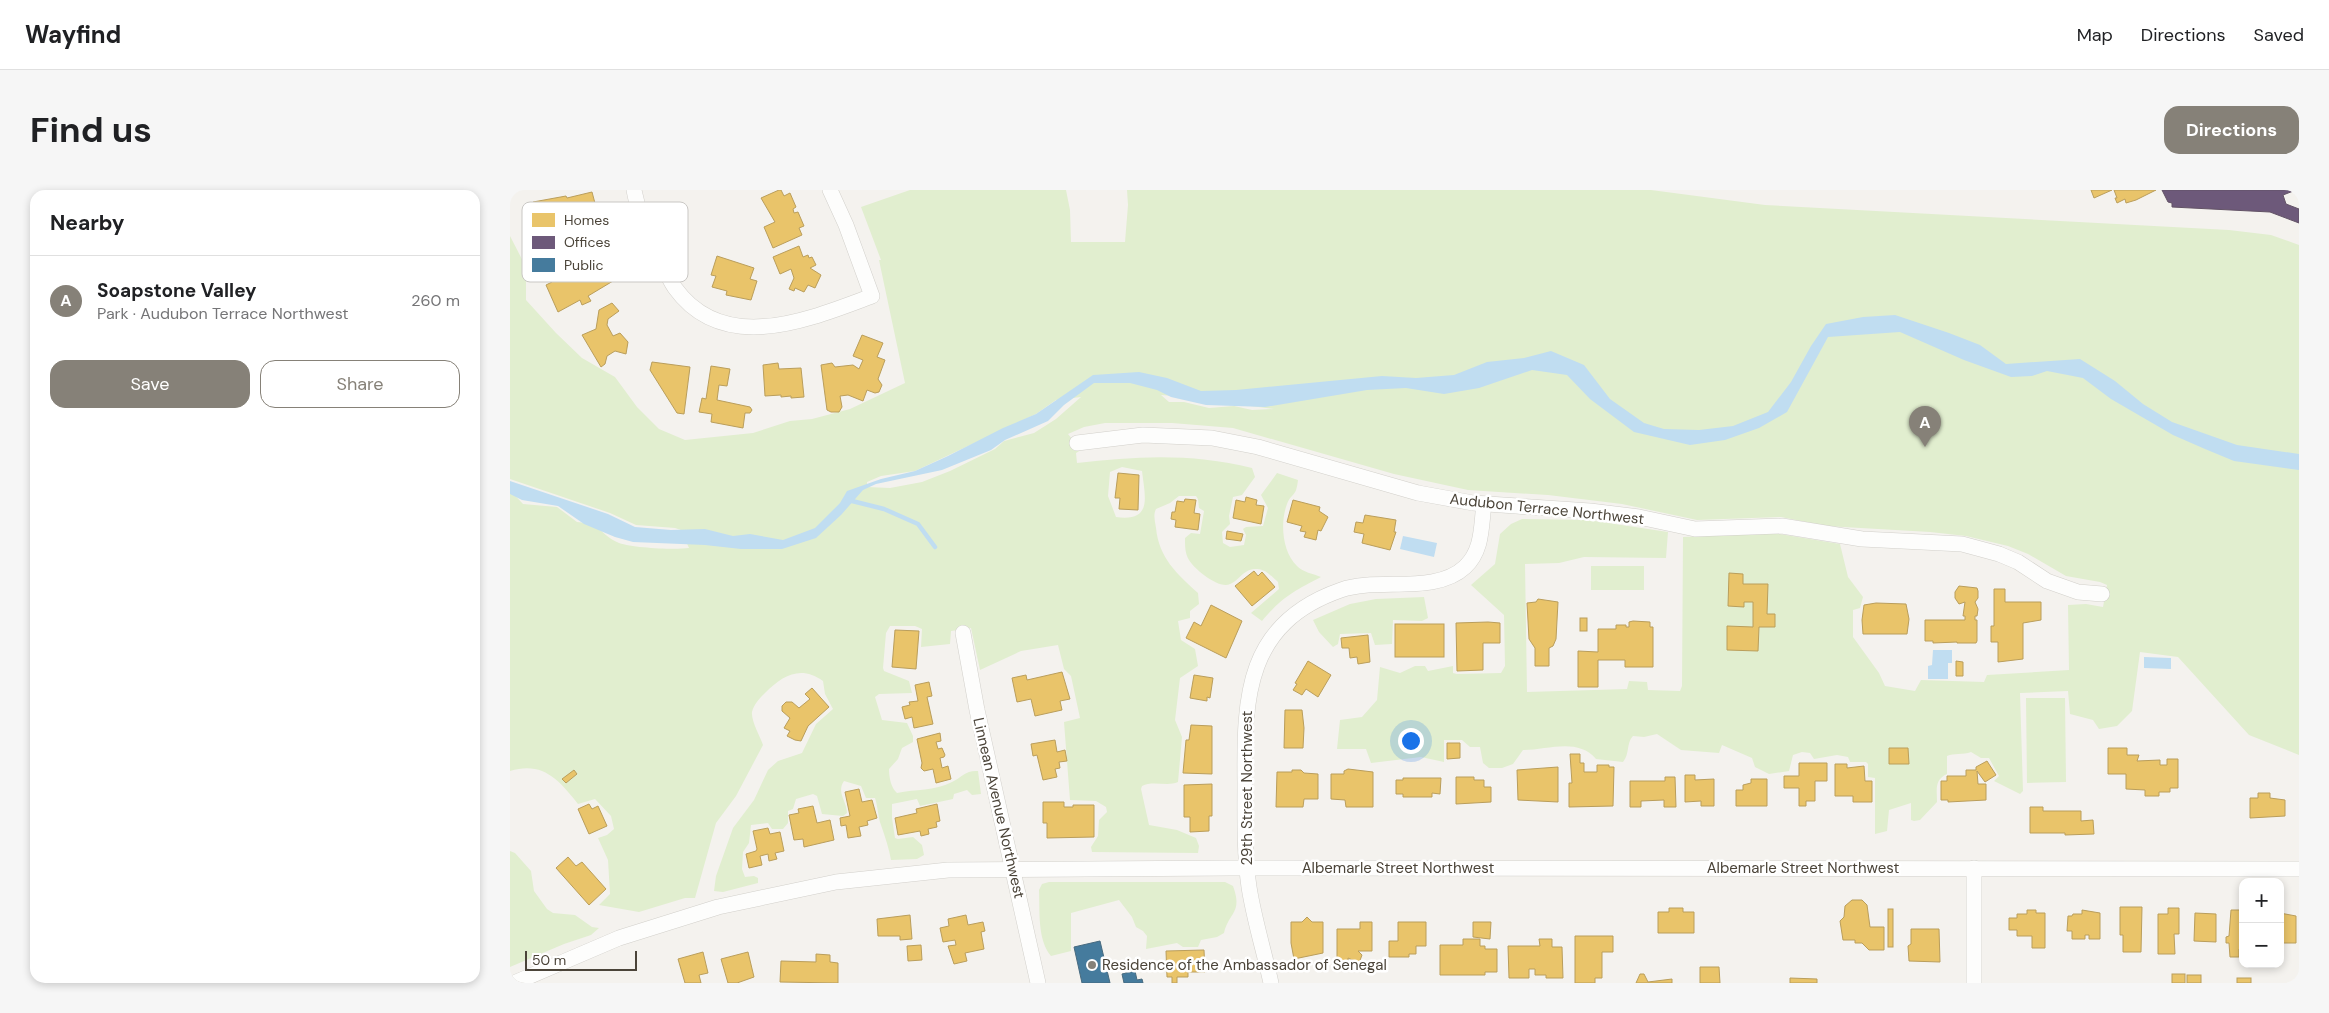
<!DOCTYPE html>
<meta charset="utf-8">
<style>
body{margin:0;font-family:"DM Sans",sans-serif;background:#f6f6f6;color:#202124}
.controls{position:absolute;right:15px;bottom:15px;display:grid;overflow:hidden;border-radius:10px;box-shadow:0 2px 8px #0003}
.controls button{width:45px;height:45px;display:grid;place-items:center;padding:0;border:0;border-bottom:1px solid #e0e0e0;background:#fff;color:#202124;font:25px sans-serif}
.scale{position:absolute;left:15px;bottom:12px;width:112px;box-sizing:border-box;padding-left:5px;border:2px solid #4b4439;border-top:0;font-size:14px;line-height:18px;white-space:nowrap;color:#4b4439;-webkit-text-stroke:4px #fff;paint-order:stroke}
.you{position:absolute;left:900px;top:550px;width:18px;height:18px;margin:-12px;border:4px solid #fff;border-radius:50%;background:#1a73e8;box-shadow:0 0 0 8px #1a73e833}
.badge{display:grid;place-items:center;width:32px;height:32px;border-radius:50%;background:#868178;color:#fff;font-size:16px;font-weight:700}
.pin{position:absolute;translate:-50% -41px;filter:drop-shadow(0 1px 2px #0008)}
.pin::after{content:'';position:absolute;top:26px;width:18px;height:15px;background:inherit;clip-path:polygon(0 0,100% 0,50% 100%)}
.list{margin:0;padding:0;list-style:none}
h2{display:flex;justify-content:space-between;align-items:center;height:65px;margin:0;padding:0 20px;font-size:21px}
h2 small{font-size:16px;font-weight:400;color:#757577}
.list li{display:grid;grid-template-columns:32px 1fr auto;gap:15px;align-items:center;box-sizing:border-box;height:90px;padding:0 20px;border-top:1px solid #e0e0e0}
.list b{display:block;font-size:19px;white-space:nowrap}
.list p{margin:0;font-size:16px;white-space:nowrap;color:#757577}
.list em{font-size:16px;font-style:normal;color:#757577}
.actions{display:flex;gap:10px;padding:15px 20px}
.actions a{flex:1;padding:11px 0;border:1px solid #868178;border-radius:15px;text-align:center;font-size:18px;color:#868178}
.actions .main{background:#868178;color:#fff}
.map{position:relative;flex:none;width:1789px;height:793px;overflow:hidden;border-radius:15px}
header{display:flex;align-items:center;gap:30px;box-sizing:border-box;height:70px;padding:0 25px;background:#fff;border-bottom:1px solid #e0e0e0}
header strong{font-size:24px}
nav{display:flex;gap:28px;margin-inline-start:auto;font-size:18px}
.intro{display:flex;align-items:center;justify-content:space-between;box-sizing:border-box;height:120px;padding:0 30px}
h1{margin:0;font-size:35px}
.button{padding:12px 22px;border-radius:15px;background:#868178;color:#fff;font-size:18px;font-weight:700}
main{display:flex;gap:30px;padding:0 30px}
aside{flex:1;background:#fff;border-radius:15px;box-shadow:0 2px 8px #0003}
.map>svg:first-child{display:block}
.green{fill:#e1eecf;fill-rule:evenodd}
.water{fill:#c0ddf1}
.homes{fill:#e9c46a;stroke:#ba9e5b}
.offices{fill:#6d597a;stroke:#635366}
.public{fill:#457b9d;stroke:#476a7f}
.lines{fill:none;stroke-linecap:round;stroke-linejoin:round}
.stream{stroke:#c0ddf1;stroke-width:4.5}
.minor-casing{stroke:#d2d0cb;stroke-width:16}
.minor{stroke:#fdfdfc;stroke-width:15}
.poi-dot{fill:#868178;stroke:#fff;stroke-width:2}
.labels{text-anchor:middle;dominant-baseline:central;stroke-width:5;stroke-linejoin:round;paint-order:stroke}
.street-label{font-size:15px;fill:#4b4439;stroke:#fff}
.poi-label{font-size:15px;fill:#4b4439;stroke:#fff;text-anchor:start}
.key{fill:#fff;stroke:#c9c7c4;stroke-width:1}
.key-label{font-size:14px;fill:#4b4439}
</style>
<header>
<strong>Wayfind</strong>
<nav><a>Map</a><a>Directions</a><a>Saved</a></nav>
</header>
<div class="intro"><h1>Find us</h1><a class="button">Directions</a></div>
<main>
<aside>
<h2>Nearby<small></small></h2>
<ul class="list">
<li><span class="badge">A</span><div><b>Soapstone Valley</b><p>Park · Audubon Terrace Northwest</p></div><em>260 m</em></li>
</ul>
<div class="actions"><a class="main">Save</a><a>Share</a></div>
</aside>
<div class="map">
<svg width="1789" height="793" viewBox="0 0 1789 793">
<rect width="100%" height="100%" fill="#f4f2ee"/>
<g class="green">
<path d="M400,0H556L560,20L561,52H615L618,15L617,0H1141L1255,15L1719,40L1761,45L1789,55V565L1739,545L1668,467L1630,462L1622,521L1607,536L1589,539L1583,530L1560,524L1558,501L1510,503L1513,601L1510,604L1484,591L1489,586L1479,568H1471L1461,562C1453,565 1444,563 1437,566V584C1424,590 1427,600 1427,612L1410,630L1404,631L1401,630V613L1379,620L1377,641L1365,644V588L1358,587V574L1356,572H1340L1338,567L1327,565L1304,569L1300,563L1292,562L1283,565L1279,581L1259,584L1245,577L1242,568L1212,555L1209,563L1171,560L1147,544L1134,547L1123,546C1116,553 1120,564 1113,572L1086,569C1068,547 1037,560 1013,560L1003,574L992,578H979L973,573L970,557H960L952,550H934V572L911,567L861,573L856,559H827L830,530L852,527L867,510L870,477L890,483L905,476H915L918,481L943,476V483L947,484L991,483L995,476L994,425L961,395L985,374L990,344L1001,334L1012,329L1078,330L1158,342L1156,368L1074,367L1049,373L1015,374L1017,502L1117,499L1119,491L1137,492L1138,500L1170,501L1172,496L1173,347L1264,343L1330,354L1338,387L1353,407L1350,418L1343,420V447L1369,483L1375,496L1405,501L1411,490L1474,492L1477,485L1559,480L1558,415L1576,414L1593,417L1597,395L1590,392L1556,386L1518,364L1498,356L1456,346L1420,342L1316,336L1271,327L1187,330L1112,314L1038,305L958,300L884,284L723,238L662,233H595L574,237L558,244L571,260L566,263L567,273C627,266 682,263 742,278L745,287L732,305L723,307L719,326L720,334L712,342L713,353L720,357L734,355L736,345L733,339L736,337L753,336L758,318L751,305L767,283L788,290C786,308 782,302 777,314C770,332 772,362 787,376C792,382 804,384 811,387C784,401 772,407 752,431L741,423L769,399L768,392C762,387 755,378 746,379C733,379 730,390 720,394C710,400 684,379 679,370C675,363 675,357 675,348L681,343L690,344L694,321L689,318L688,309L686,306H669L660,313L646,319C643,325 645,331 646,338C649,368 667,384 688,403L689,414L680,421V428L668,431L671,450L685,459L688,476L670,488L665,530L672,547L668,592C657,597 643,590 632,596L631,599L639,635L667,640L686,648L689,656L688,663L582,662L581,657L588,646L589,630L597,622L596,617L586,611L560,610L554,532L570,528L561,486L554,479L548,455L511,461L470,480L461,438L441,441L440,454L411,457L412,439L405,436H380L376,443L373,478L374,481L399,491L402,503L369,504L365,507L372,530L397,533L403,546V552L392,558L388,569L379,579C379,587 381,598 387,603C406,599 424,601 442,592C452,587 456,580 468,581L471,604L462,605L457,600L444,604L443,609L410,616L407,609L382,614V628L385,648L388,649L403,647L412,655L414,665L407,669L381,670C379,658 375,647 371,635C368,627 368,617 365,608H356L351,596L334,591C326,603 337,611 337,623L333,626L312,624L307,606L303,604L286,609L283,619L278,621V633L273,639H262L258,633L241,635L239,653L233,662L232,679L235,687L244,686L248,688V693L213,702L204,701L206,686L223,638L244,610L258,580L268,571L292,563L306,534L323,519L315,504L313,491C291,475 273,485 255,503C250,508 244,514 242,522C241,531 250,546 253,555L226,606L206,633L185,708H175L129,722L89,715L100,704L98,670L88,648L97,645L104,639L101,626L85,609L68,614C49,590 33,571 0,581V300L13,314L47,317L67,332L85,334C92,342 99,349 109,353C124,358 164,360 179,358L171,340L165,338L126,335L100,323L0,289V46L16,77V110L46,143L72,168L105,187L127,217L149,239L175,250L243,243L280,231L302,229L340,219L395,193L369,70H371L351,17ZM651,205L664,206L764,219L742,220L724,216L699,218L674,212H659ZM571,207L546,229L524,243L494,251L485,259L440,281L412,292L380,298L357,297V292L371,286L405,281L526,224L546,210ZM612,277L632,281C635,307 643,332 606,327L598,306L600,282Z"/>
<rect x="1081" y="376" width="53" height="24"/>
<polygon points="914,407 918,428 912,431 883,430 882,454 865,455 861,443 830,444 828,454 823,457 809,442 803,430 840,414 866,409"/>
<polygon points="1516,508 1555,508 1556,592 1517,593"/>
<polygon points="0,661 5,663 21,681 24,701 37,719 43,723 65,725 82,737 89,738 81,745 54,754 0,777"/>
<path d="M539,692H715L723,696C733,723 719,722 714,743L707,747L691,750L688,757H673L667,753L636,759L637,746L633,741L626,737L622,727L609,710L561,723V761L541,766C527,749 530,721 529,700L532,694Z"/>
</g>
<g class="water">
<polygon points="1385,125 1439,143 1470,155 1496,174 1570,169 1605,191 1633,214 1662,232 1727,255 1789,264 1789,280 1724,271 1695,259 1663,245 1601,209 1573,188 1537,181 1522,186 1501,187 1454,170 1390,142 1318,147 1277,222 1249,238 1215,250 1180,255 1124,242 1080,209 1057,185 1022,180 969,198 934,204 896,198 857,200 755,217 696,215 661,207 647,200 620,193 584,193 554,215 538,231 495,250 481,260 432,280 366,294 353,300 331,325 306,348 272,359 231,359 195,355 123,352 105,347 74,334 48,316 12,310 0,304 0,291 98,324 125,337 161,340 195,339 223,346 240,344 273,350 305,338 330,313 337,301 371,289 405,281 438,266 493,238 526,224 583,185 629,182 657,188 691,201 726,200 872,186 906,188 944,185 977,172 1014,168 1041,161 1074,175 1100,209 1134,233 1154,239 1189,240 1223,236 1258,222 1281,192 1301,156 1316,134 1353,127"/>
<polygon points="893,346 927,353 924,367 890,359"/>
<polygon points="1423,460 1442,460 1442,473 1438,473 1438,489 1418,489 1418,476 1422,475"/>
<polygon points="1634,467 1661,468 1661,479 1634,478"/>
</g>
<g class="homes">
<polygon points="269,0 271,0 274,6 280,3 286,17 283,19 284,23 288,22 294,36 289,38 292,45 263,58 254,37 265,32 251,8"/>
<polygon points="1581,0 1602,0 1584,8"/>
<polygon points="1604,0 1646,0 1626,10 1616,13 1615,9 1607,13 1605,8 1607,8"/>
<polygon points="82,2 86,17 75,19 76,23 72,24 74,30 81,29 94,41 66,47 67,50 47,55 44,43 35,35 33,20 25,21 23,12 56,6 57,8"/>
<polygon points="289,56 293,67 298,65 299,68 302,67 306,75 300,78 311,85 305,98 298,95 294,102 285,98 284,101 279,99 284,88 281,79 270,84 263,67"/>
<polygon points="207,66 244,78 240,89 247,91 241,110 216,105 217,101 202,97 206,86 201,85"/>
<polygon points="59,71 66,85 87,74 90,81 96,78 103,91 78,106 81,111 72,115 70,110 48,122 36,95 42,92 40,88 35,91 32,84"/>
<polygon points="102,113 109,121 98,129 97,135 103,146 110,143 118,152 116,164 105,161 97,166 95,174 91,177 72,145 86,139 89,120"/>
<polygon points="352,145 373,153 367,167 375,170 368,189 372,195 369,202 365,203 357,200 353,211 338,205 330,206 332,217 329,222 321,222 317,220 311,175 322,173 325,177 343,175 349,179 353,170 343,166"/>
<polygon points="142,172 180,177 174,224 167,223 140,180"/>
<polygon points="268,173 269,179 291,178 294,207 281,208 281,206 271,207 271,205 255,206 253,175"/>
<polygon points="201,176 220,179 217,196 209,195 207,210 240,217 242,220 240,223 235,223 233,238 201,232 202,224 189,222 192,208 196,209"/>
<polygon points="608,283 629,285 628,320 609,319 610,308 605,308"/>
<polygon points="736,307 747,310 746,315 754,316 751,334 723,328 726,310 735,312"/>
<polygon points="675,309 686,310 684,323 690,324 688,340 665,337 666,330 661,329 662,322 665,322 667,311 674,312"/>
<polygon points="783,310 810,317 809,321 818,327 811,341 808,340 806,350 794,347 796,342 790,341 792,336 777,332"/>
<polygon points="855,325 886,330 884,342 886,342 880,360 852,353 854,344 844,342 846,332 853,333"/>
<polygon points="717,341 733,344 731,351 716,349"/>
<polygon points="744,381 748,386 752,382 765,397 742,416 725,396"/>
<polygon points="1219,383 1233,384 1233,394 1258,394 1257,424 1265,424 1265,437 1249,437 1248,461 1217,460 1217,436 1243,437 1243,412 1234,412 1234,417 1218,416"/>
<polygon points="1449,396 1467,398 1468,401 1468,408 1465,412 1468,419 1467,426 1465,426 1465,430 1467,430 1467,451 1466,453 1447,453 1447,452 1423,453 1423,451 1415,451 1415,430 1455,430 1455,426 1453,426 1455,412 1449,414 1445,408 1445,402"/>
<polygon points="1484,399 1495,399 1495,412 1531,412 1531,430 1513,433 1513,469 1488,472 1488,452 1481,452 1481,436 1484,436"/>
<polygon points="1028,409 1048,412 1046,449 1043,456 1039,458 1039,476 1025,476 1025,458 1019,449 1017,413 1026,412"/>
<polygon points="1366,413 1396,414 1399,429 1397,444 1353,444 1352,430 1354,415"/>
<polygon points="701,415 732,431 716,468 676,448 684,432 691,436"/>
<rect x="1070" y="428" width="7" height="13"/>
<polygon points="1123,431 1140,432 1140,437 1143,437 1143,477 1115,477 1115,470 1088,470 1088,497 1068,497 1068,461 1088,462 1088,439 1106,439 1106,435 1116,435 1116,437 1119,437 1119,432"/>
<polygon points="978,432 990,433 990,453 973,453 973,480 947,481 946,433"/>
<rect x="885" y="434" width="49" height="33"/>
<polygon points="385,440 409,441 406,479 382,477"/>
<polygon points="858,445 860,472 848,474 847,467 840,468 839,458 832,458 831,448"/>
<polygon points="798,471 821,485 808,507 796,499 792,505 783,500 787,494 785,493"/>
<polygon points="1446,471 1453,472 1453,486 1446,486"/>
<polygon points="552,482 560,509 550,511 552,520 525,526 521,509 507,512 502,488 516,485 517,490"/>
<polygon points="684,485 703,488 700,508 697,507 697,511 680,508"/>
<polygon points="419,492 422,506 417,507 423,534 404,538 402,527 395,529 392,517 400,515 399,512 408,511 405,495"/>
<polygon points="302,498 319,517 298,536 291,551 285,550 277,546 280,541 274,538 280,528 272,521 272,516 276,512 282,512 289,518 300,509 295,504"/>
<polygon points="775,520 792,520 794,538 793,558 774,558"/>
<polygon points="681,535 702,536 702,584 673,583 676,550 679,550"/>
<polygon points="430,543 431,551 426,552 428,559 432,558 435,565 434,567 430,568 432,578 438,576 441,589 426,593 423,579 414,581 411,578 412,573 407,549"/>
<polygon points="545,550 547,562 555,560 557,571 549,572 550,578 545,579 547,587 533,590 527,565 523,566 521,554"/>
<polygon points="937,553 950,553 950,568 937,569"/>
<polygon points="1379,558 1398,558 1399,574 1379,574"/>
<polygon points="1598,558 1617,558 1617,565 1629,565 1627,571 1650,570 1650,575 1657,575 1657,569 1668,569 1668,598 1660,598 1660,602 1649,602 1649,606 1635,606 1635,600 1616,599 1616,584 1598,584"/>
<polygon points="1060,564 1070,564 1070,573 1074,573 1074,582 1087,582 1087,575 1099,575 1099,577 1104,577 1103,616 1059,617 1059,593 1062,593"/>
<polygon points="1477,571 1486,585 1475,592 1467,581 1468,594 1476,594 1476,610 1438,612 1438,610 1431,610 1431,591 1437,591 1437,586 1456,586 1456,580 1466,580 1466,577"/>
<polygon points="1289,573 1317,573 1317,591 1305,591 1305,611 1296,611 1296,616 1289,616 1289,598 1274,598 1274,586 1289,586"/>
<polygon points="1325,574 1337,574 1337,578 1354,576 1355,591 1362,591 1362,612 1343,612 1343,606 1325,606"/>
<polygon points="1048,577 1048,612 1008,610 1007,580"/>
<polygon points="838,579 863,582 863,617 836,617 835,610 821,609 821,584 834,584 834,581"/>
<polygon points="64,580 67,584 56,593 52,589"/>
<polygon points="782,580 791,580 794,583 808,584 808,609 794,609 793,617 766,617 767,582 782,582"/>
<polygon points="1175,585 1185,585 1185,590 1204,589 1204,616 1191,616 1191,611 1175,612"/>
<polygon points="946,587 964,587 964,590 974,590 974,597 981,597 981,612 946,614"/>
<polygon points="1155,587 1165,587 1166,617 1154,617 1154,610 1131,611 1131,617 1120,617 1120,591 1155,591"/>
<polygon points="893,588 931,588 930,604 922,603 922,607 893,607 893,604 886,604 886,590 893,590"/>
<polygon points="1241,589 1257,589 1257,616 1226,616 1226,600 1233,600 1233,595 1241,593"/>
<polygon points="702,594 702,626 699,626 699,641 680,642 680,627 674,627 674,595"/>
<polygon points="349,599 352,612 362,610 367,628 357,631 358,635 349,637 351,646 338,648 336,635 331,636 330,628 340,626 335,602"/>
<polygon points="1748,603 1760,603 1760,608 1775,610 1775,626 1740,628 1740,608 1748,608"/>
<polygon points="533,612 554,612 554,617 563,617 563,615 584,615 584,647 537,648 537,633 533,633"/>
<polygon points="79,614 82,619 88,616 97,636 79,644 68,619"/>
<polygon points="427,614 430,631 426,632 427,637 418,639 419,644 411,646 410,641 388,645 385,628 407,623 406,619"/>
<polygon points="303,616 307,633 320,630 324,650 294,657 293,649 284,650 279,625 289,623 288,619"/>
<polygon points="1520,617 1533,617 1533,621 1571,621 1571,631 1583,630 1584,644 1555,645 1555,643 1520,643"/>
<polygon points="258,638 260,644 270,642 274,661 265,663 267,669 259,671 258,664 250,666 252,675 239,678 236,664 246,661 247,659 243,641"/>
<polygon points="58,667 66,676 72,672 96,699 79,715 46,678"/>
<polygon points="1342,710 1352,710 1357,715 1360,737 1374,737 1374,760 1359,760 1352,753 1345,753 1345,750 1333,750 1330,731 1334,727 1335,716"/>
<polygon points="1610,717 1632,717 1631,762 1613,762 1613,745 1610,745"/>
<polygon points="1159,718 1173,718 1173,722 1184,722 1184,743 1148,743 1148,722 1159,722"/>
<polygon points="1658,718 1669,718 1669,744 1664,744 1665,764 1648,764 1648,724 1658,724"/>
<rect x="1378" y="719" width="5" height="38"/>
<polygon points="1517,720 1526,720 1526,723 1535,723 1535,758 1522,758 1522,746 1507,746 1507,740 1499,740 1499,728 1507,728 1507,724 1517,724"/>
<polygon points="1572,720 1590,723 1590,749 1579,749 1579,745 1575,745 1575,749 1562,749 1562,741 1557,741 1558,726 1562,726 1563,724 1572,724"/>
<polygon points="1721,720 1733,720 1733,759 1729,759 1729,767 1720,767 1719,753 1716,753 1716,747 1719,746"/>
<polygon points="1685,723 1706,724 1706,752 1684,751"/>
<polygon points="1770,723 1786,726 1786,753 1770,753"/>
<polygon points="400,725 402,749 390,750 390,746 368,746 367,729"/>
<polygon points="456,725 458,735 473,732 475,741 471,742 474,759 455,763 457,771 444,774 438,756 446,755 445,750 433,752 430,738 439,736 438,729"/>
<polygon points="797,727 802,732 813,732 813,763 784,769 781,753 781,732 792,732"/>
<polygon points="850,732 862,732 862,761 848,761 852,765 849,773 838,768 838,778 827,778 827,739 850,739"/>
<polygon points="888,732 916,732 916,756 906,756 906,764 899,764 899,767 879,767 879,751 888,751"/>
<polygon points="963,732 981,732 980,749 963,747"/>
<polygon points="1401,739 1429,739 1430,772 1399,771 1398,756 1401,754"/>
<polygon points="1065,746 1103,746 1103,762 1092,762 1092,788 1085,788 1085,793 1065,793"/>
<polygon points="953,749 970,749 970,756 975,756 975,759 987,759 987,782 975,782 975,785 930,785 930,755 953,755"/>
<polygon points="1029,749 1042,749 1042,757 1052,757 1053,788 1036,788 1036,785 1025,785 1025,779 1019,779 1019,788 999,788 998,756 1030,756"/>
<polygon points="411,755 412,770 398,771 397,756"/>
<polygon points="694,760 695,782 678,782 678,787 667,787 667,793 662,793 662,787 657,787 656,761"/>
<polygon points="193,762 198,783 189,785 191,793 175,793 168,769"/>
<polygon points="238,762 244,787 227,793 218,793 211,769"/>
<polygon points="306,764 320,765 320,772 328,773 328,793 270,792 271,771 306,772"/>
<polygon points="1190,777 1209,777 1210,793 1190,793"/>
<polygon points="1130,784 1134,784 1138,792 1162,789 1162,793 1126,793"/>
<rect x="1662" y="784" width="13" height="9"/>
<rect x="1677" y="785" width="14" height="8"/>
<polygon points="1280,788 1307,789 1307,793 1280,793"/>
<rect x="1727" y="788" width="14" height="5"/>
</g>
<polygon class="offices" points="1652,0 1786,0 1773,5 1776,14 1789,19 1789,33 1760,22 1662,17 1662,13 1658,12"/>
<g class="public">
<polygon points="590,751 600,793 572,793 564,757"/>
<polygon points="625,781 627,790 632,789 633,793 614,793 612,784"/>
</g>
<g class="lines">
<polyline class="stream" points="338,310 374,319 408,334 425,357"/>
<g class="minor-casing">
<g id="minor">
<path d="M124,0C128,23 139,43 148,64C153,75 158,88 165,98C214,166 300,129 362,106L336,35L320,0"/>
<polyline points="567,253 633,245 702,248 748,257 908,303 963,313 1080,321 1129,327 1185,339 1272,336 1352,349 1452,354 1489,364 1508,372 1537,391 1568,402 1592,404"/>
<polyline points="453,443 467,520 528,793"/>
<polyline points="4,793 109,748 208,717 326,692 438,680 721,678 1789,679"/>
<path d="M761,793C754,761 744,729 739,697C734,662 735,627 735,592C734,506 736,433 831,400C868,387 925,405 955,377C973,360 971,336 974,314"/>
<polyline points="1464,793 1464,678"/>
</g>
</g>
<use href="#minor" class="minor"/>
</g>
<circle class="poi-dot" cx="582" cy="775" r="5"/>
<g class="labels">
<g class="street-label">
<text transform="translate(1037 319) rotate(6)">Audubon Terrace Northwest</text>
<text transform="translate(737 598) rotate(-90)">29th Street Northwest</text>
<text transform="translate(489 618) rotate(77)">Linnean Avenue Northwest</text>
<text x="888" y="678">Albemarle Street Northwest</text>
<text x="1293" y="678">Albemarle Street Northwest</text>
</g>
<g class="poi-label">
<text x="592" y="775">Residence of the Ambassador of Senegal</text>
</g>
</g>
<rect x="12" y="12" width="166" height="80" rx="8" class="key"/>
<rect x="22" y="23" width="23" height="14" fill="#e9c46a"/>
<rect x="22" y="46" width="23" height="13" fill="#6d597a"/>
<rect x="22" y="68" width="23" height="14" fill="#457b9d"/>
<g class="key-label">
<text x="54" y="35">Homes</text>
<text x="54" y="57">Offices</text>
<text x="54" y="80">Public</text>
</g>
</svg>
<div class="controls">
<button>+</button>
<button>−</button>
</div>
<div class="scale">50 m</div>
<div class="you"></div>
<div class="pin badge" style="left:1415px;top:257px">A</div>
</div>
</main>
